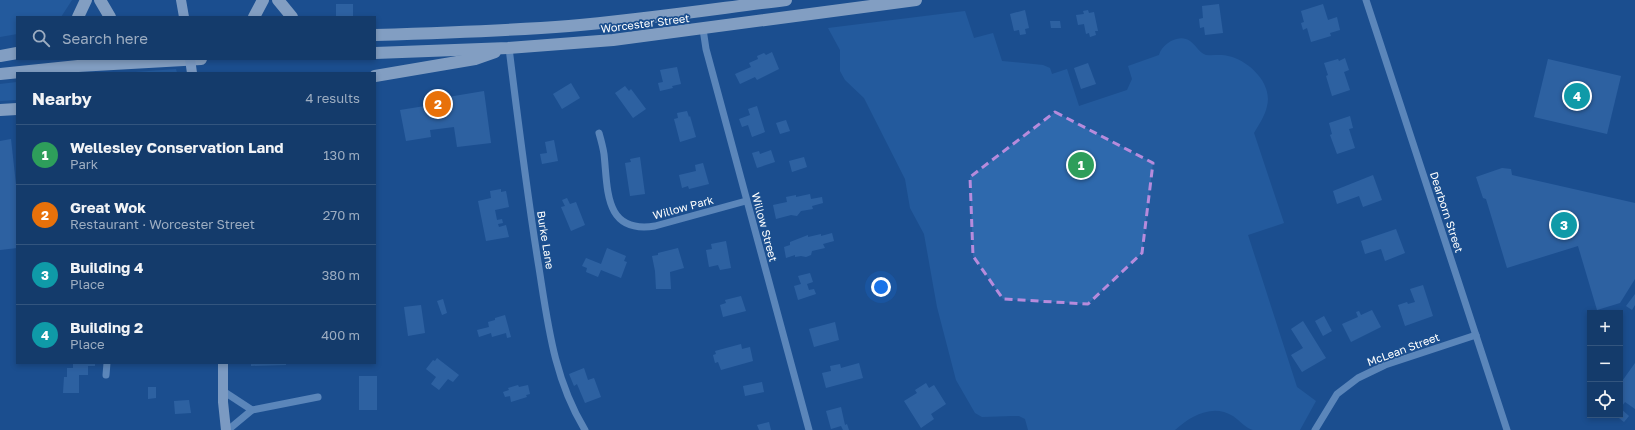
<!DOCTYPE html>
<meta charset="utf-8">
<style>
body{margin:0;font-family:"Golos Text",sans-serif;background:#214673;color:#f1f3f6}
.controls{position:absolute;right:12px;bottom:12px;display:grid;overflow:hidden;border-radius:0px;box-shadow:0 2px 6px #0003}
.controls button{width:36px;height:36px;display:grid;place-items:center;padding:0;border:0;border-bottom:1px solid #33557e;background:#143b6b;color:#f1f3f6;font:20px sans-serif}
.you{position:absolute;left:881px;top:287px;width:14px;height:14px;margin:-10px;border:3px solid #fff;border-radius:50%;background:#1a73e8;box-shadow:0 0 0 6px #1a73e833}
.badge{display:grid;place-items:center;width:26px;height:26px;border-radius:50%;background:#90b9f0;color:#fff;font-size:13px;font-weight:700}
.pin{position:absolute;translate:-50% -50%;border:2px solid #fff;box-shadow:0 1px 4px #0006}
.list{margin:0;padding:0;list-style:none}
h2{display:flex;justify-content:space-between;align-items:center;height:52px;margin:0;padding:0 16px;font-size:17px}
h2 small{font-size:13px;font-weight:400;color:#9dadc1}
.list li{display:grid;grid-template-columns:26px 1fr auto;gap:12px;align-items:center;box-sizing:border-box;height:60px;padding:0 16px;border-top:1px solid #33557e}
.list b{display:block;font-size:15px;white-space:nowrap}
.list p{margin:0;font-size:13px;white-space:nowrap;color:#9dadc1}
.list em{font-size:13px;font-style:normal;color:#9dadc1}
.icon{flex:none;width:22px;height:22px;fill:none;stroke:currentColor;stroke-width:2;stroke-linecap:round;stroke-linejoin:round}
.map{position:relative;flex:none;width:1635px;height:430px;overflow:hidden}
.search{position:absolute;background:#143b6b;box-shadow:0 2px 6px #0003;left:16px;top:16px;width:360px;height:44px;display:flex;align-items:center;gap:10px;box-sizing:border-box;padding:0 14px;border-radius:0px;color:#9dadc1;font-size:15px}
.panel{position:absolute;background:#143b6b;box-shadow:0 2px 6px #0003;left:16px;top:72px;width:360px;height:292px;border-radius:0px}
.map>svg:first-child{display:block}
.green{fill:#2e69ad}
.building{fill:#4478b7}
.lines{fill:none;stroke-linecap:round;stroke-linejoin:round}
.minor{stroke:#a9c9ee;stroke-width:7}
.major{stroke:#f0f6ff;stroke-width:10}
.highway{stroke:#fff;stroke-width:12}
.major-bridge{stroke:#f0f6ff;stroke-width:10}
.marked{fill:none;stroke:#b68bdc;stroke-width:3;stroke-dasharray:8 5;stroke-linejoin:round}
.labels{text-anchor:middle;dominant-baseline:central;stroke-width:3.5;stroke-linejoin:round;paint-order:stroke}
.street-label{font-size:11px;fill:#fff;stroke:#1b4f8f}
</style>
<div class="map">
<svg width="1635" height="430" viewBox="0 0 1635 430">
<rect width="100%" height="100%" fill="#1b4f8f"/>
<g class="green">
<polygon points="0,0 72,0 61,17 17,17 17,34 0,37"/>
<path d="M965,11L974,38L993,33L1002,61L1043,65L1050,68L1052,74L1067,69L1079,106L1127,90L1132,79L1128,66L1159,55C1162,44 1179,33 1190,41C1197,46 1198,52 1206,55C1213,56 1221,54 1228,56C1248,60 1273,83 1267,106C1265,116 1259,124 1254,133L1284,223L1248,235L1297,387L1316,401L1300,430C1285,430 1268,430 1253,430C1247,429 1239,420 1233,416C1213,403 1190,416 1175,430H1028L1025,419L1019,416H1011L982,417L975,413L956,380L937,307L924,234L910,208L905,179L864,98L845,80L840,71V50L828,28Z"/>
<polygon points="176,69 177,73 122,73"/>
<polygon points="17,82 17,100 0,101 0,84"/>
</g>
<g class="building">
<rect x="336" y="4" width="17" height="13"/>
<polygon points="1219,4 1223,33 1205,35 1204,27 1200,28 1199,19 1203,18 1202,6"/>
<polygon points="1323,4 1328,20 1337,17 1340,30 1330,33 1331,36 1311,42 1307,28 1303,30 1301,23 1304,22 1301,11"/>
<polygon points="1025,10 1029,28 1025,29 1026,34 1020,35 1019,30 1014,31 1010,14"/>
<polygon points="1088,10 1089,13 1094,12 1098,31 1095,31 1096,35 1090,37 1089,33 1086,34 1084,24 1078,25 1076,15 1084,14 1083,11"/>
<polygon points="1050,21 1060,21 1061,28 1051,28"/>
<polygon points="772,52 779,69 757,80 755,77 740,84 735,74 751,67 749,63 758,59 757,56 764,53 766,55"/>
<polygon points="1345,58 1349,70 1344,72 1350,90 1332,96 1326,76 1328,75 1324,63 1338,59 1339,61"/>
<polygon points="1548,59 1621,76 1607,134 1534,117"/>
<polygon points="1088,63 1096,84 1081,89 1074,68"/>
<polygon points="677,67 681,84 672,86 673,88 660,91 658,83 663,82 660,70"/>
<polygon points="571,83 580,98 562,109 553,94"/>
<polygon points="625,86 629,91 631,89 646,109 633,118 615,93"/>
<polygon points="484,91 491,143 457,147 454,127 430,130 431,137 406,141 400,110 425,106 424,101"/>
<polygon points="757,106 765,132 752,137 748,125 742,127 739,119 750,115 748,109"/>
<polygon points="687,111 689,117 690,116 696,137 680,142 674,119 678,118 677,113"/>
<polygon points="1350,116 1353,128 1349,129 1355,148 1337,154 1330,135 1332,134 1329,123"/>
<polygon points="786,120 790,131 780,134 776,123"/>
<polygon points="11,139 17,194 17,248 0,250 0,141"/>
<polygon points="554,140 558,161 542,164 540,154 547,153 545,142"/>
<polygon points="771,150 775,162 757,168 752,153 759,151 760,154"/>
<polygon points="640,157 645,194 630,196 625,163 631,162 630,159"/>
<polygon points="804,157 807,167 792,172 789,161"/>
<polygon points="703,163 709,184 689,189 688,186 682,188 679,175 696,171 695,165"/>
<polygon points="1502,168 1511,169 1512,175 1635,203 1635,279 1620,303 1597,310 1578,246 1507,268 1486,199 1483,198 1476,177"/>
<polygon points="1373,175 1382,200 1363,207 1359,196 1337,204 1333,191"/>
<polygon points="501,189 501,192 506,191 509,207 495,210 497,220 502,219 503,223 498,224 499,227 506,225 509,237 486,241 478,201 491,198 490,191"/>
<polygon points="810,194 811,199 822,197 823,203 812,206 813,209 801,211 797,216 791,215 776,219 773,205 787,202 786,197 796,195 796,197"/>
<polygon points="567,198 570,204 576,202 585,225 571,231 561,207 565,206 562,200"/>
<polygon points="1396,229 1405,253 1385,261 1381,249 1365,254 1361,241"/>
<polygon points="832,233 834,241 823,244 825,248 812,251 811,255 806,257 801,256 795,257 795,255 786,258 784,247 790,245 790,242 808,235 808,237 821,234 821,236"/>
<polygon points="726,241 731,268 720,270 718,265 709,267 706,250 712,249 711,244"/>
<polygon points="607,248 626,256 624,261 627,262 621,278 601,270 598,277 586,272 587,268 582,266 586,258 601,264"/>
<polygon points="678,248 684,268 670,272 671,289 656,289 655,271 652,256 658,255 658,253"/>
<polygon points="810,273 813,282 807,284 809,290 814,289 816,294 798,300 794,286 801,284 798,276"/>
<polygon points="1423,285 1433,316 1405,326 1398,305 1407,302 1408,304 1415,302 1410,289"/>
<polygon points="1635,294 1635,305 1632,310 1626,306"/>
<polygon points="741,296 746,311 723,317 720,305 726,303 725,300"/>
<polygon points="443,299 447,313 442,315 437,301"/>
<polygon points="421,305 425,333 408,336 404,307"/>
<polygon points="1372,310 1381,327 1351,342 1342,324 1358,317 1356,312 1359,311 1361,315"/>
<polygon points="505,315 511,337 507,338 506,333 492,337 491,333 479,337 477,330 489,327 488,322 495,320 495,318"/>
<polygon points="1324,316 1332,331 1323,336 1315,321"/>
<polygon points="1303,321 1326,358 1302,372 1291,355 1303,348 1291,329"/>
<polygon points="835,322 839,340 814,347 809,329"/>
<polygon points="741,344 742,349 750,347 753,361 721,370 718,362 715,363 713,355 716,354 715,351"/>
<polygon points="437,358 459,375 453,382 448,379 439,390 431,384 436,377 426,369 433,360 435,361"/>
<polygon points="73,363 95,363 95,366 88,366 88,375 79,375 79,393 63,393 64,377 67,377 67,368 73,368"/>
<polygon points="251,363 286,363 286,365 251,366"/>
<polygon points="859,363 863,378 826,388 822,373 831,371 830,366 840,364 841,368"/>
<polygon points="1635,363 1635,409 1625,402 1622,406 1620,405 1620,384"/>
<polygon points="584,368 588,380 594,378 601,397 585,403 577,384 574,386 569,374"/>
<rect x="359" y="376" width="18" height="34"/>
<polygon points="762,382 764,392 745,396 743,386"/>
<polygon points="926,383 929,388 934,385 946,404 931,414 934,419 921,428 904,401 917,393 915,390"/>
<polygon points="518,385 519,387 528,385 530,394 526,395 527,397 511,402 510,396 505,397 503,392 509,390 508,388"/>
<polygon points="148,387 156,387 156,398 148,399"/>
<polygon points="189,400 191,413 175,414 174,401"/>
<polygon points="841,407 845,425 847,424 849,430 843,430 841,426 831,429 826,411"/>
<polygon points="1620,408 1629,416 1624,422 1615,415 1620,415"/>
<polygon points="769,422 771,430 759,430 757,425"/>
</g>
<g class="lines">
<g class="minor">
<polyline points="1366,0 1507,430"/>
<polyline points="703,29 706,49 809,430"/>
<path d="M509,48C518,121 527,194 539,268C548,325 554,379 585,430"/>
<path d="M599,133C601,140 603,147 604,154C608,190 604,234 655,226L746,201"/>
<polyline points="106,375 107,363"/>
<polyline points="223,391 252,410"/>
<polyline points="228,430 252,410 318,397"/>
<polyline points="1315,430 1337,394 1358,378 1385,365 1476,335"/>
</g>
<g class="major">
<polyline points="181,0 184,17"/>
<polyline points="223,363 223,402 226,430"/>
</g>
<g class="highway">
<polyline points="100,0 110,17"/>
<polyline points="278,0 292,17"/>
<polyline points="78,17 86,0"/>
<polyline points="254,17 263,0"/>
<path d="M375,35C440,33 504,31 569,26C641,20 714,9 786,0"/>
<polyline points="375,53 508,48 613,40 916,0"/>
<polyline points="0,56 17,53"/>
<polyline points="0,74 78,66 201,59"/>
<polyline points="375,76 475,59 495,52"/>
<polyline points="0,110 17,109"/>
</g>
<polyline class="major-bridge" points="190,59 192,73"/>
</g>
<path d="M0 0H1635V430H0ZM1055,112L1153,163L1142,253L1088,304L1003,299L973,256L970,177Z" fill="#1b4f8f" fill-opacity=".55" fill-rule="evenodd"/>
<path class="marked" d="M1055,112L1153,163L1142,253L1088,304L1003,299L973,256L970,177Z"/>
<g class="labels">
<g class="street-label">
<text transform="translate(645 23) rotate(-7)">Worcester Street</text>
<text transform="translate(683 207) rotate(-15)">Willow Park</text>
<text transform="translate(1447 212) rotate(72)">Dearborn Street</text>
<text transform="translate(765 227) rotate(75)">Willow Street</text>
<text transform="translate(546 240) rotate(81)">Burke Lane</text>
<text transform="translate(1403 349) rotate(-20)">McLean Street</text>
</g>
</g>
</svg>
<div class="controls">
<button>+</button>
<button>−</button>
<button><svg class="icon" aria-label="locate" viewBox="0 0 24 24"><circle cx="12" cy="12" r="6"/><path d="M12 2v4M12 18v4M2 12h4M18 12h4"/></svg></button>
</div>
<div class="you"></div>
<div class="pin badge" style="left:1081px;top:165px;background:#2e9e5b">1</div>
<div class="pin badge" style="left:438px;top:104px;background:#e8710a">2</div>
<div class="pin badge" style="left:1564px;top:225px;background:#0f9aa8">3</div>
<div class="pin badge" style="left:1577px;top:96px;background:#0f9aa8">4</div>
<div class="search"><svg class="icon" aria-label="search" viewBox="0 0 24 24"><circle cx="10" cy="10" r="6"/><path d="M15 15l6 6"/></svg>Search here</div>
<section class="panel">
<h2>Nearby<small>4 results</small></h2>
<ul class="list">
<li><span class="badge" style="background:#2e9e5b">1</span><div><b>Wellesley Conservation Land</b><p>Park</p></div><em>130 m</em></li>
<li><span class="badge" style="background:#e8710a">2</span><div><b>Great Wok</b><p>Restaurant · Worcester Street</p></div><em>270 m</em></li>
<li><span class="badge" style="background:#0f9aa8">3</span><div><b>Building 4</b><p>Place</p></div><em>380 m</em></li>
<li><span class="badge" style="background:#0f9aa8">4</span><div><b>Building 2</b><p>Place</p></div><em>400 m</em></li>
</ul>
</section>
</div>
